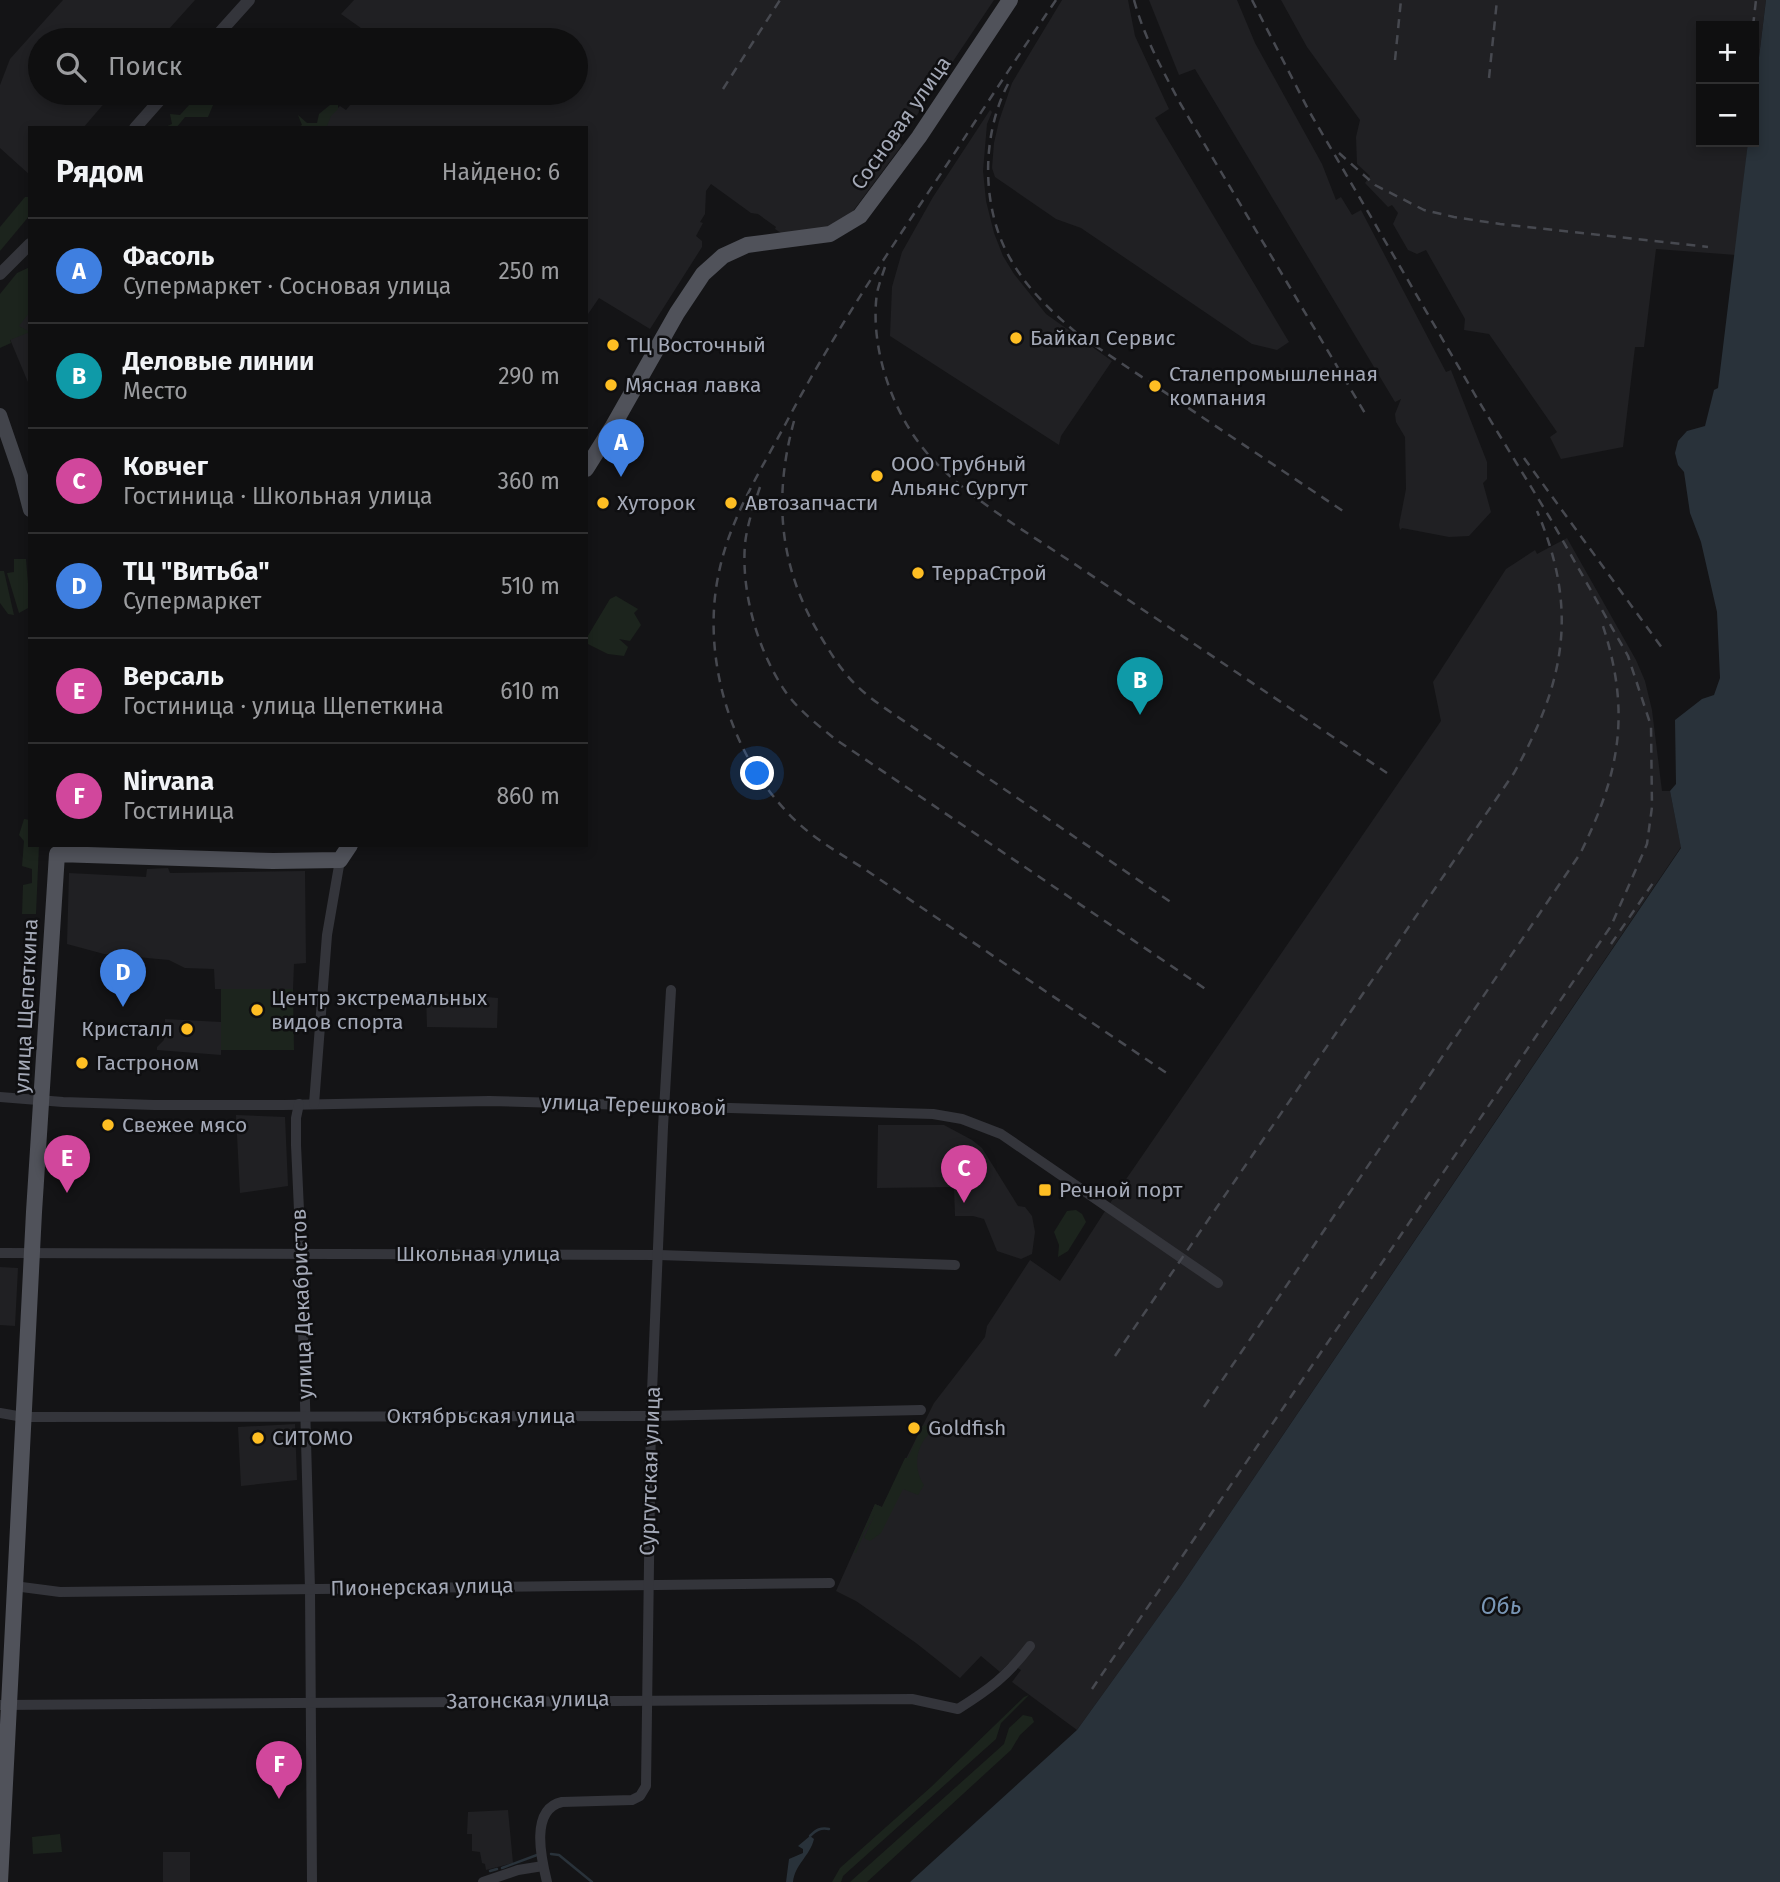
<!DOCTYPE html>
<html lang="ru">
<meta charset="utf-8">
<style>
body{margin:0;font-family:"Fira Sans",sans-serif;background:#1d1d1e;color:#f1f3f6}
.controls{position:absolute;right:21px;top:21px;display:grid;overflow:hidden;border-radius:0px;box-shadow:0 4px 10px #0003}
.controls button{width:63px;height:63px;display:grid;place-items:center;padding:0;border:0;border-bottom:2px solid #2f2f30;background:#0f0f10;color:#f1f3f6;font:35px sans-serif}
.you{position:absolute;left:758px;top:774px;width:24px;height:24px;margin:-18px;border:5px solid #fff;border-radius:50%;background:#1a73e8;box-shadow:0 0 0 10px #1a73e833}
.badge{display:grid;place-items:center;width:46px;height:46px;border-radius:50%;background:#febe23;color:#fff;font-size:23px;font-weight:700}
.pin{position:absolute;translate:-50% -58px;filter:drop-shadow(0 2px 4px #0008)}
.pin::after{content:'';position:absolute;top:37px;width:24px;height:21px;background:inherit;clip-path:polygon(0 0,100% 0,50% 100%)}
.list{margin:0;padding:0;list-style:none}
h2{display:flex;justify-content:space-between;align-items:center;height:91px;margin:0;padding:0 28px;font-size:30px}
h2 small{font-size:23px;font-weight:400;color:#9b9c9f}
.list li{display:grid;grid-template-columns:46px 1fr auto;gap:21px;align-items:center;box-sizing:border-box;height:105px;padding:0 28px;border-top:2px solid #2f2f30}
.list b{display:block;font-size:26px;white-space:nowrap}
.list p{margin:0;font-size:23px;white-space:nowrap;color:#9b9c9f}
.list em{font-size:23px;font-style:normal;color:#9b9c9f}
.icon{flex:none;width:38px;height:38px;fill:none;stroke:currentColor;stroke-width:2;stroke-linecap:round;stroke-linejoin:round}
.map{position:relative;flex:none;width:1780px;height:1882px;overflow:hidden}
.search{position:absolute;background:#0f0f10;box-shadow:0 4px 10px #0003;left:28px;top:28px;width:560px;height:77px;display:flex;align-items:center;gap:18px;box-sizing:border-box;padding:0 24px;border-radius:38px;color:#9b9c9f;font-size:26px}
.panel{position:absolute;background:#0f0f10;box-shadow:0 4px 10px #0003;left:28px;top:126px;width:560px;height:721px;border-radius:0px}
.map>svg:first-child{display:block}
.built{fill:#202023}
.green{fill:#1c241d}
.water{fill:#29323a}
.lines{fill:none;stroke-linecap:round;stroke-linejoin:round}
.stream{stroke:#29323a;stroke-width:2.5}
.minor{stroke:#34353b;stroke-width:10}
.tertiary{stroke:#34353b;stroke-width:12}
.secondary{stroke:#42444b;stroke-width:14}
.primary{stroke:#50525a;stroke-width:16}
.rail{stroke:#474950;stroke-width:2.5;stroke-dasharray:9 7;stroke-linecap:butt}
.poi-dot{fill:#febe23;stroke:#0f0f11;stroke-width:2.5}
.labels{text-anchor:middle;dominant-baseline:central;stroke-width:5;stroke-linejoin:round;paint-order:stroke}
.street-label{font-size:21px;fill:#a4a9b7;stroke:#0f0f11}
.poi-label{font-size:21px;fill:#a4a9b7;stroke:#0f0f11;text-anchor:start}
.water-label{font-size:23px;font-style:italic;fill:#7996b5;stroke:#0f0f11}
</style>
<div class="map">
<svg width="1780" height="1882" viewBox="0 0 1780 1882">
<rect width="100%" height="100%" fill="#141416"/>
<g class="built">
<polygon points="63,0 195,0 159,40 40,40 40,93 113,93 83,128 30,128 30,175 0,148 0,85 10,59"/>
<polygon points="354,0 994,0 899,142 902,145 850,215 830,228 781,233 775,229 776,227 758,214 751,213 711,184 706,191 705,214 700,222 703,223 696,236 702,241 702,247 650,329 599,298 586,317 586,128 318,128 340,106 346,110 360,93 576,93 576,40 378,40 341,14"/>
<polygon points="1062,0 1128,0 1135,36 1169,109 1155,118 1289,342 1277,350 1252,344 1081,228 1056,219 995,177 992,168 994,143 999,121 1012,83"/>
<polygon points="1149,0 1237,0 1255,43 1322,164 1336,200 1341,197 1352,215 1361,210 1446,372 1451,370 1487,462 1487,479 1483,483 1491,512 1469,536 1449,537 1402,528 1400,530 1399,525 1406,489 1405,437 1396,422 1395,414 1401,399 1395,402 1195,69 1179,75"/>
<polygon points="1281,0 1766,0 1754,98 1754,26 1701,26 1701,142 1748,142 1736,255 1656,249 1644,347 1635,347 1623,447 1561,459 1550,437 1557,432 1489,334 1464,330 1465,319 1426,250 1417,254 1408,250 1393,224 1398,213 1392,205 1388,207 1365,183 1370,176 1357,164 1356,137 1360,120 1307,47"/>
<polygon points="990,110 992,112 987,124 983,171 986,201 994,233 1003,256 1014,274 1046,314 1112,361 1061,436 1059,445 890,336 892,287 902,252 933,197"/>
<polygon points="30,308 30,387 7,332"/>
<polygon points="1567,538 1636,660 1645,681 1652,710 1662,791 1670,791 1681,847 1180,1587 1077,1730 1012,1682 1021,1670 1009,1663 1000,1672 981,1656 960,1678 916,1643 856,1601 836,1591 875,1504 882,1507 934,1403 985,1337 987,1326 1030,1260 1060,1281 1118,1191 1441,721 1433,682 1506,569 1535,550 1537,554"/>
<polygon points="168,868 170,873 305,871 306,963 294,964 293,989 215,989 214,969 185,968 169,960 104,954 67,944 69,873 146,877 147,869"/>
<polygon points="426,992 498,998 497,1028 427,1027"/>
<polygon points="165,1019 221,1022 221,1055 157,1050 157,1047 164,1040"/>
<polygon points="236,1115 285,1117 288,1186 240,1193"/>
<polygon points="878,1125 944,1125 972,1140 982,1148 1018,1206 1025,1207 1032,1216 1035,1232 1032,1254 1021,1259 997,1251 984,1219 973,1216 955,1216 954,1187 877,1188"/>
<polygon points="0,1267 18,1268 15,1326 0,1325"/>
<polygon points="295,1424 297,1480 241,1486 238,1427"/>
<polygon points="508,1810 513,1863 486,1870 485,1864 482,1863 480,1852 472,1851 472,1834 467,1834 468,1812"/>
<rect x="163" y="1852" width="27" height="30"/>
</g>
<g class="green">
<polygon points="181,93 193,93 196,98 204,93 215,93 216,98 208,117 185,117 176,128 163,128 172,124 170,114 180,115 190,104 178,104 175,99"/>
<polygon points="320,93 328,93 338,104 338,109 331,116 327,126 297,128 302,125 298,115 307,123 317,123 319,114 330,105"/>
<polygon points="25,197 30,197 30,215 0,251 0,227"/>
<polygon points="30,267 30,312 19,326 30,332 10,340 11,343 0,348 0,294 17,273"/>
<polygon points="14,559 26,559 30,607 19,613 7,573 14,572"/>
<polygon points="0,571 4,571 14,615 8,614 0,603"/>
<polygon points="616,596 638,609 634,613 641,625 630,641 619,639 628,647 624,656 608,654 586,643 586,639 610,599"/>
<polygon points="24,819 30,820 30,845 39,845 36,914 22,914 23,885 32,883 32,869 22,866 24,841 19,835"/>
<polygon points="221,989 293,989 294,1050 221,1050"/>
<polygon points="1076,1210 1082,1214 1086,1222 1068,1251 1058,1257 1059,1245 1054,1232 1067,1211"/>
<path d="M928,1425L931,1432C915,1446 913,1469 924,1485L918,1495L903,1489L881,1533L870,1541L864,1538L875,1514L864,1533L856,1553H854L875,1504L882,1507L905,1458H908L922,1426Z"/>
<polygon points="1029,1695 1001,1723 996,1739 843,1876 841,1882 832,1882 840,1868 931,1787 1024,1697"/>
<polygon points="1023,1715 1032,1717 1034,1722 1020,1735 1011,1750 867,1882 850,1882 1004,1744 1009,1728"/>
<polygon points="60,1834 62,1852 33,1854 32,1837"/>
</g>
<g class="water">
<polygon points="1766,0 1780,0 1780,1882 910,1882 1077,1730 1180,1587 1681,848 1670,791 1676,784 1675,720 1702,699 1714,695 1720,678 1717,612 1701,542 1690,513 1684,472 1678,465 1675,453 1678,441 1687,431 1705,426 1714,390 1718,388 1748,142 1754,142 1754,98"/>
<path d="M810,1836L814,1839C810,1856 795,1864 793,1882H786L789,1859L803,1853V1849L798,1846Z"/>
</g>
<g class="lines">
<g class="stream">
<path d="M810,1836C816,1830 821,1827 829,1829"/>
<polyline points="551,1854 559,1855 592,1882"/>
<polyline points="502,1868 537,1855"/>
<polyline points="490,1871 497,1869"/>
</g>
<g class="minor">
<polyline points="0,1097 63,1102 154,1105 284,1105 489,1101 933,1114 962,1119 1001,1134 1218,1283"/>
<polyline points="299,1104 296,1118 296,1145 301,1254 310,1589 312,1882"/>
<polyline points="314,1104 327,935 340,860"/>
<polyline points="0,1253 659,1255 955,1265"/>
<polyline points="0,1413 23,1417 651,1416 921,1410"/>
<polyline points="14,1586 60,1592 830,1583"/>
<path d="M0,1705L912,1699L958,1709C990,1689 1007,1676 1030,1646"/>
<polyline points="483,1882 518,1870 543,1866"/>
<path d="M547,1882C541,1858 530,1809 562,1802L632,1800L640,1796L646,1786L651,1416L663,1127L671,990"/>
</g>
<g class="tertiary">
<polyline points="213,40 249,0"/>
<polyline points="135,128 166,93"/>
<polyline points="0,274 30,244"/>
</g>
<polyline class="secondary" points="0,415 21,476 30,510"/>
<g class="primary">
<polyline points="586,469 613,426 677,313 703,274 723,256 747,245 830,234 860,216 919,137 1010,0"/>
<polyline points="0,1882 34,1212 57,854 273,861 340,860 350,845"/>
</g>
<g class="rail">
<path d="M1056,0C1019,54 984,108 948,163C891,248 834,332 786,423C761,470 730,518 719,572C701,654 729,751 787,812C809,836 836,851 863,868L1168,1074"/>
<path d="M1134,0C1144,37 1162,69 1180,103L1366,415"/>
<polyline points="1753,26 1756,0"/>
<polyline points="1395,60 1401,0"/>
<polyline points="1489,78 1497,0"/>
<path d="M1008,84C981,136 981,209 1011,260C1028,290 1053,313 1079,335L1346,513"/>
<polyline points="723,89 780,0"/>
<polyline points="1339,153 1375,185 1424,210 1454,217 1500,224 1708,247"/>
<path d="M885,267C882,276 879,284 877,293C870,343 889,403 919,443C954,491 1032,535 1082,569C1184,637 1285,705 1387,773"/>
<path d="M794,421C773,498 779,568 821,637C831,654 842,671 855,684C868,697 883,707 898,717L1175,905"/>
<polyline points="1524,458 1665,652"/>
<path d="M760,487C754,505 747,525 745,544C741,593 758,651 785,691C798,710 818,725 835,739L1207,990"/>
<polyline points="1611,944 1653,883"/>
<path d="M1115,1356L1514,773C1565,682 1579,610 1537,511"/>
<path d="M1204,1407L1580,854C1620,773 1631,713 1603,626"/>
<polyline points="1092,1689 1611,926 1647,844 1652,807 1651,726 1628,656 1550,518 1478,400 1309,111 1252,0"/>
</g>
</g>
<g class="poi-dot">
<circle cx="1016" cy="338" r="7"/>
<circle cx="613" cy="345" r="7"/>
<circle cx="611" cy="385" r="7"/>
<circle cx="1155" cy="386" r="7"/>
<circle cx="877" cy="476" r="7"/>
<circle cx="603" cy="503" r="7"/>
<circle cx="731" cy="503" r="7"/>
<circle cx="918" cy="573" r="7"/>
<circle cx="257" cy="1010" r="7"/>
<circle cx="187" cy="1029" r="7"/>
<circle cx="82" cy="1063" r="7"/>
<circle cx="108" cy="1125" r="7"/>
<rect x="1038" y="1183" width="14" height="14" rx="3.5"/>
<circle cx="914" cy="1428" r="7"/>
<circle cx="258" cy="1438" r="7"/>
</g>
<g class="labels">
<g class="street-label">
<text transform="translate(901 123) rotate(-55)">Сосновая улица</text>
<text transform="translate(26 1006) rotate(-87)">улица Щепеткина</text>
<text transform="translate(634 1105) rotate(2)">улица Терешковой</text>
<text x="478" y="1254">Школьная улица</text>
<text transform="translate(302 1304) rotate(-92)">улица Декабристов</text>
<text x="481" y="1416">Октябрьская улица</text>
<text transform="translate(650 1471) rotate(-88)">Сургутская улица</text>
<text transform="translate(422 1587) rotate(-1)">Пионерская улица</text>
<text transform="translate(528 1700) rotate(-1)">Затонская улица</text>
</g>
<g class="poi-label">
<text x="1030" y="338">Байкал Сервис</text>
<text x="627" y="345">ТЦ Восточный</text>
<text x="1169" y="374">Сталепромышленная<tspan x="1169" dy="24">компания</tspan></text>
<text x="625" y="385">Мясная лавка</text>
<text x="891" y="464">ООО Трубный<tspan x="891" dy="24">Альянс Сургут</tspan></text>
<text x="617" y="503">Хуторок</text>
<text x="745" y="503">Автозапчасти</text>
<text x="932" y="573">ТерраСтрой</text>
<text x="271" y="998">Центр экстремальных<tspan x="271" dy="24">видов спорта</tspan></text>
<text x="173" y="1029" text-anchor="end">Кристалл</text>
<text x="96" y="1063">Гастроном</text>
<text x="122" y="1125">Свежее мясо</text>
<text x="1059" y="1190">Речной порт</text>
<text x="928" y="1428">Goldfish</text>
<text x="272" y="1438">СИТОМО</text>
</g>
<g class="water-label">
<text x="1501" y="1606">Обь</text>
</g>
</g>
</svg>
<div class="controls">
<button>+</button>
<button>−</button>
</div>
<div class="you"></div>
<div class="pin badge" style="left:621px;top:477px;background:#3f7fe0">A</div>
<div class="pin badge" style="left:1140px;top:715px;background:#0f9aa8">B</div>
<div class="pin badge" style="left:964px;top:1203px;background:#d1479c">C</div>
<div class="pin badge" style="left:123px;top:1007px;background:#3f7fe0">D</div>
<div class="pin badge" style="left:67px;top:1193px;background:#d1479c">E</div>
<div class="pin badge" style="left:279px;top:1799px;background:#d1479c">F</div>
<div class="search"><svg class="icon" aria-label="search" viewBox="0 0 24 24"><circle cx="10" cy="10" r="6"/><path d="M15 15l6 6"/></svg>Поиск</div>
<section class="panel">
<h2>Рядом<small>Найдено: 6</small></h2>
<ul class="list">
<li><span class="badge" style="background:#3f7fe0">A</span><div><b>Фасоль</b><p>Супермаркет · Сосновая улица</p></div><em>250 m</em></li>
<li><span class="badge" style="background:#0f9aa8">B</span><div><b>Деловые линии</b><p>Место</p></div><em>290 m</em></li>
<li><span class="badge" style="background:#d1479c">C</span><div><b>Ковчег</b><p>Гостиница · Школьная улица</p></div><em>360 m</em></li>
<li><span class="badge" style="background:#3f7fe0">D</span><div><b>ТЦ &quot;Витьба&quot;</b><p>Супермаркет</p></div><em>510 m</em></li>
<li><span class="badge" style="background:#d1479c">E</span><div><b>Версаль</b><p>Гостиница · улица Щепеткина</p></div><em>610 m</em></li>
<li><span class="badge" style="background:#d1479c">F</span><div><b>Nirvana</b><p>Гостиница</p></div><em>860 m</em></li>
</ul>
</section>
</div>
